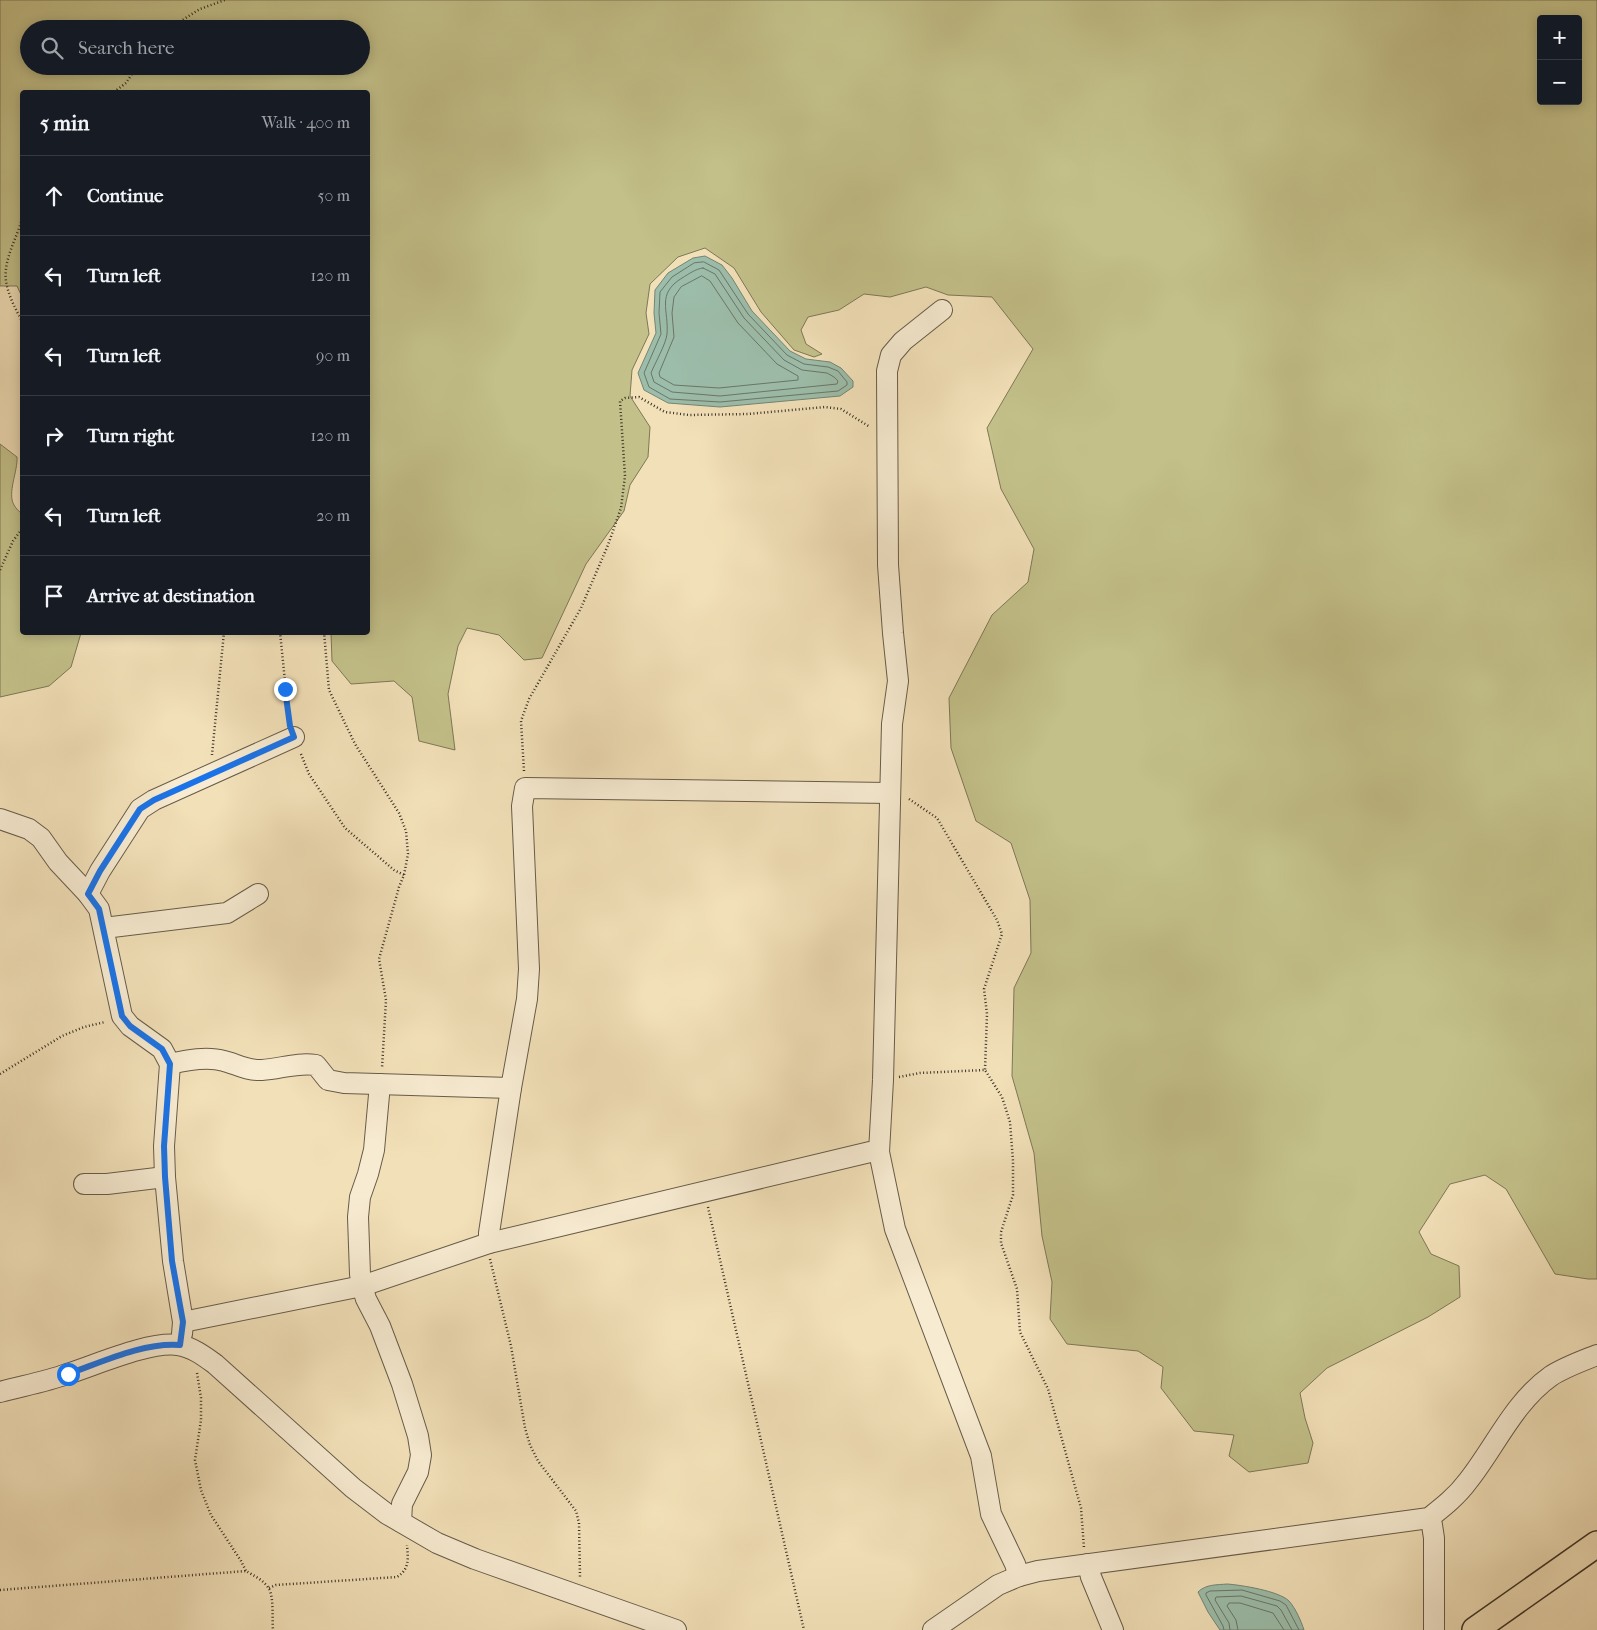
<!DOCTYPE html>
<meta charset="utf-8">
<style>
body{margin:0;font-family:"IM FELL French Canon",serif;background:#20242c;color:#f1f3f6}
.controls{position:absolute;right:15px;top:15px;display:grid;overflow:hidden;border-radius:5px;box-shadow:0 2px 12px #0003}
.controls button{width:45px;height:45px;display:grid;place-items:center;padding:0;border:0;border-bottom:1px solid #363941;background:#171b24;color:#f1f3f6;font:25px sans-serif}
.stop{position:absolute;width:15px;height:15px;margin:-11px;border:4px solid #1a73e8;border-radius:50%;background:#fff}
.stop.end{background:#1a73e8;border-color:#fff;box-shadow:0 1px 5px #0008}
.list{margin:0;padding:0;list-style:none}
h2{display:flex;justify-content:space-between;align-items:center;height:65px;margin:0;padding:0 20px;font-size:21px}
h2 small{font-size:16px;font-weight:400;color:#9ea1a6}
.list li{display:grid;grid-template-columns:32px 1fr auto;gap:15px;align-items:center;box-sizing:border-box;height:80px;padding:0 20px;border-top:1px solid #363941}
.list b{display:block;font-size:19px;white-space:nowrap}
.list em{font-size:16px;font-style:normal;color:#9ea1a6}
.icon{flex:none;width:28px;height:28px;fill:none;stroke:currentColor;stroke-width:2;stroke-linecap:round;stroke-linejoin:round}
.map{position:relative;flex:none;width:1597px;height:1630px;overflow:hidden}
.search{position:absolute;background:#171b24;box-shadow:0 2px 12px #0003;left:20px;top:20px;width:350px;height:55px;display:flex;align-items:center;gap:12px;box-sizing:border-box;padding:0 18px;border-radius:28px;color:#9ea1a6;font-size:19px}
.panel{position:absolute;background:#171b24;box-shadow:0 2px 12px #0003;left:20px;top:90px;width:350px;height:545px;border-radius:5px}
.map>svg:first-child{display:block}
.green{fill:#c3c089;stroke:#7e7857;fill-rule:evenodd}
.water{fill:#9cbdaa;stroke:#748575}
.lines{fill:none;stroke-linecap:round;stroke-linejoin:round}
.shore{stroke:#6a7668;stroke-width:1}
.minor-casing{stroke:#675c4a;stroke-width:22}
.major-casing{stroke:#393025;stroke-width:28}
.path{stroke:#393025;stroke-width:2.5;stroke-dasharray:1 2.5;stroke-linecap:butt}
.minor{stroke:#f7ebd1;stroke-width:20}
.major{stroke:#f2e0b8;stroke-width:25}
.route{stroke:#1a73e8;stroke-width:6}
</style>
<div class="map">
<svg width="1597" height="1630" viewBox="0 0 1597 1630">
<rect width="100%" height="100%" fill="#f2e0b8"/>
<filter id="stains"><feTurbulence type="fractalNoise" baseFrequency=".004" numOctaves="4"/><feColorMatrix values="0 0 0 0 .2 0 0 0 0 .09 0 0 0 0 .02 0 0 0 .5 -.17"/></filter>
<radialGradient id="worn" r=".72"><stop offset=".6" stop-color="#630" stop-opacity="0"/><stop offset="1" stop-color="#630" stop-opacity=".3"/></radialGradient>
<g class="green">
<path d="M0,0H1597V1279H1588L1555,1274L1506,1189L1485,1175L1450,1184L1419,1232L1431,1254L1459,1266L1460,1297L1428,1317L1327,1368L1300,1393L1305,1418L1313,1443L1308,1463L1249,1472L1229,1456L1234,1435L1194,1431L1161,1388L1163,1367L1138,1351L1067,1344L1050,1319L1052,1282L1042,1236L1034,1153L1012,1076L1014,988L1031,953L1030,900L1011,843L976,821L951,748L949,698L992,615L1028,582L1034,549L1001,489L987,428L1033,349L992,297L948,295L926,287L890,297L864,294L839,310L808,317L801,330L806,344L822,354L814,357L794,350L761,312L734,268L705,248L678,257L650,284L646,313L649,334L632,370L630,396L650,427L648,457L630,485L624,511L586,564L542,658L524,660L499,635L467,628L458,646L448,694L455,750L419,741L412,697L394,681L351,684L332,661L331,633L368,632V92H22V297L17,286H0ZM1541,19H1578V101H1541ZM29,29H361V66H29Z"/>
<path d="M0,444L17,457C18,471 7,493 14,505C16,509 20,512 22,514V632L81,633L71,667L49,686L0,697Z"/>
</g>
<g class="water">
<polygon points="705,256 722,265 732,278 752,311 790,351 806,359 830,362 841,368 853,381 853,387 840,396 720,407 668,403 644,390 638,373 656,333 654,313 655,290 668,273 693,258"/>
<path d="M1227,1584C1241,1585 1279,1591 1289,1601C1296,1609 1301,1621 1304,1630H1220L1208,1612L1198,1592C1206,1584 1217,1585 1227,1584Z"/>
</g>
<g class="lines">
<g class="shore">
<polygon points="704,262 719,270 748,314 787,355 804,364 828,367 838,371 847,382 847,385 838,391 720,402 670,399 649,387 644,373 661,334 659,313 660,292 672,277 694,263"/>
<path d="M703,268L715,274L744,318L784,360L802,370L827,373L834,377L838,381L837,384L720,396L672,392L654,382L651,373C655,363 666,344 667,334C669,310 656,294 682,278C689,274 695,269 703,268Z"/>
<polygon points="702,276 710,281 738,323 777,364 798,376 798,380 719,388 674,385 660,377 659,373 674,337 672,313 674,297 681,287"/>
<polyline points="1224,1630 1223,1626 1206,1595 1206,1593 1210,1591 1242,1590 1280,1601 1286,1605 1299,1630"/>
<polyline points="1230,1630 1229,1623 1215,1600 1216,1597 1241,1596 1277,1606 1281,1610 1292,1630"/>
<polyline points="1238,1630 1236,1620 1227,1606 1229,1603 1240,1603 1273,1613 1284,1630"/>
</g>
<g class="minor-casing">
<g id="minor">
<polyline points="942,310 903,341 891,355 887,371 888,565 893,633 898,681 892,724 883,1080 879,1152 895,1229 981,1456 991,1514 1015,1564 1019,1576"/>
<polyline points="0,819 29,829 41,838 58,862 88,894 99,909 122,1016 130,1026 162,1049 170,1064 164,1146 165,1177 173,1261 183,1322 182,1334"/>
<polyline points="88,894 100,871 140,809 154,800 294,737"/>
<polyline points="104,928 227,913 258,894"/>
<path d="M170,1064C187,1060 207,1056 224,1061C236,1064 248,1071 262,1070C280,1069 297,1062 316,1065L328,1080L344,1083L511,1088"/>
<polyline points="380,1084 374,1150 368,1174 360,1197 358,1217 360,1274 362,1286 366,1299 380,1326 402,1384 418,1436 421,1455 418,1472 402,1504 401,1522"/>
<polyline points="84,1184 107,1184 165,1177"/>
<polyline points="489,1243 489,1233 511,1088 527,999 529,969 522,806 525,788 890,793"/>
<polyline points="183,1322 362,1286 489,1243 870,1152 879,1152"/>
<path d="M0,1392C22,1386 45,1382 67,1374C96,1365 149,1341 178,1345C192,1347 204,1356 215,1364L353,1488L387,1514L437,1543L475,1559L676,1630"/>
<polyline points="1429,1518 1432,1525 1434,1538 1434,1630"/>
<polyline points="1088,1564 1091,1577 1113,1630"/>
<path d="M933,1630L998,1585L1019,1576L1038,1571L1429,1518C1443,1507 1457,1496 1468,1481C1495,1447 1514,1402 1551,1376C1565,1367 1582,1361 1597,1355"/>
</g>
</g>
<g class="major-casing">
<polyline id="major" points="1475,1630 1597,1544"/>
</g>
<g class="path">
<polyline points="168,29 200,9 225,0"/>
<polyline points="114,92 126,83 137,66"/>
<path d="M22,219C17,238 3,260 6,281C8,295 15,308 22,321"/>
<polyline points="0,570 13,541 22,529"/>
<polyline points="280,632 289,721"/>
<polyline points="324,632 329,690 355,744 399,813 406,831 408,854 404,875 399,887 379,959 386,1000 382,1068"/>
<polyline points="301,754 309,774 345,828 394,870 404,875"/>
<polyline points="212,755 224,632"/>
<polyline points="524,771 521,721 529,699 581,608 608,545 621,508 625,476 620,401 625,398 639,397 665,412 689,415 748,414 825,407 841,409 870,427"/>
<polyline points="909,799 937,818 997,920 1002,934 984,989 987,1014 985,1070"/>
<polyline points="0,1074 62,1036 84,1027 105,1022"/>
<polyline points="899,1077 920,1073 985,1070 1002,1097 1010,1122 1013,1161 1013,1195 1001,1232 1001,1243 1017,1289 1020,1332 1048,1389 1081,1508 1084,1548"/>
<polyline points="708,1207 804,1630"/>
<polyline points="490,1259 511,1346 525,1428 530,1445 538,1461 576,1511 579,1523 580,1577"/>
<polyline points="197,1373 201,1398 201,1420 195,1460 201,1490 211,1515 241,1561 246,1571"/>
<path d="M269,1588L276,1585L397,1577C410,1569 408,1558 407,1545"/>
<path d="M0,1590L246,1571C253,1575 265,1581 269,1589C274,1597 272,1620 273,1630"/>
</g>
<use href="#minor" class="minor"/>
<use href="#major" class="major"/>
</g>
<g class="lines">
<path class="route" d="M68,1374C102,1362 144,1342 180,1345L183,1322L172,1261L165,1177L164,1146L170,1064L162,1049L130,1026L122,1016L99,909L88,894L100,871L140,809L154,800L294,737L290,726L285,689"/>
</g>
<rect width="100%" height="100%" filter="url(#stains)"/>
<rect width="100%" height="100%" fill="url(#worn)"/>
</svg>
<div class="controls">
<button>+</button>
<button>−</button>
</div>
<div class="stop" style="left:68px;top:1374px"></div>
<div class="stop end" style="left:285px;top:689px"></div>
<div class="search"><svg class="icon" aria-label="search" viewBox="0 0 24 24"><circle cx="10" cy="10" r="6"/><path d="M15 15l6 6"/></svg>Search here</div>
<section class="panel">
<h2>5 min<small>Walk · 400 m</small></h2>
<ul class="list">
<li><svg class="icon" aria-label="ahead" viewBox="0 0 24 24"><path d="M12 20V5M6 11l6-6 6 6"/></svg><div><b>Continue</b></div><em>50 m</em></li>
<li><svg class="icon" aria-label="left" viewBox="0 0 24 24"><path d="M17 20v-9H6M10 6l-5 5 5 5"/></svg><div><b>Turn left</b></div><em>120 m</em></li>
<li><svg class="icon" aria-label="left" viewBox="0 0 24 24"><path d="M17 20v-9H6M10 6l-5 5 5 5"/></svg><div><b>Turn left</b></div><em>90 m</em></li>
<li><svg class="icon" aria-label="right" viewBox="0 0 24 24"><path d="M7 20v-9h11M14 6l5 5-5 5"/></svg><div><b>Turn right</b></div><em>120 m</em></li>
<li><svg class="icon" aria-label="left" viewBox="0 0 24 24"><path d="M17 20v-9H6M10 6l-5 5 5 5"/></svg><div><b>Turn left</b></div><em>20 m</em></li>
<li><svg class="icon" aria-label="arrive" viewBox="0 0 24 24"><path d="M6 21V4h12l-3 4 3 4H6"/></svg><div><b>Arrive at destination</b></div></li>
</ul>
</section>
</div>
